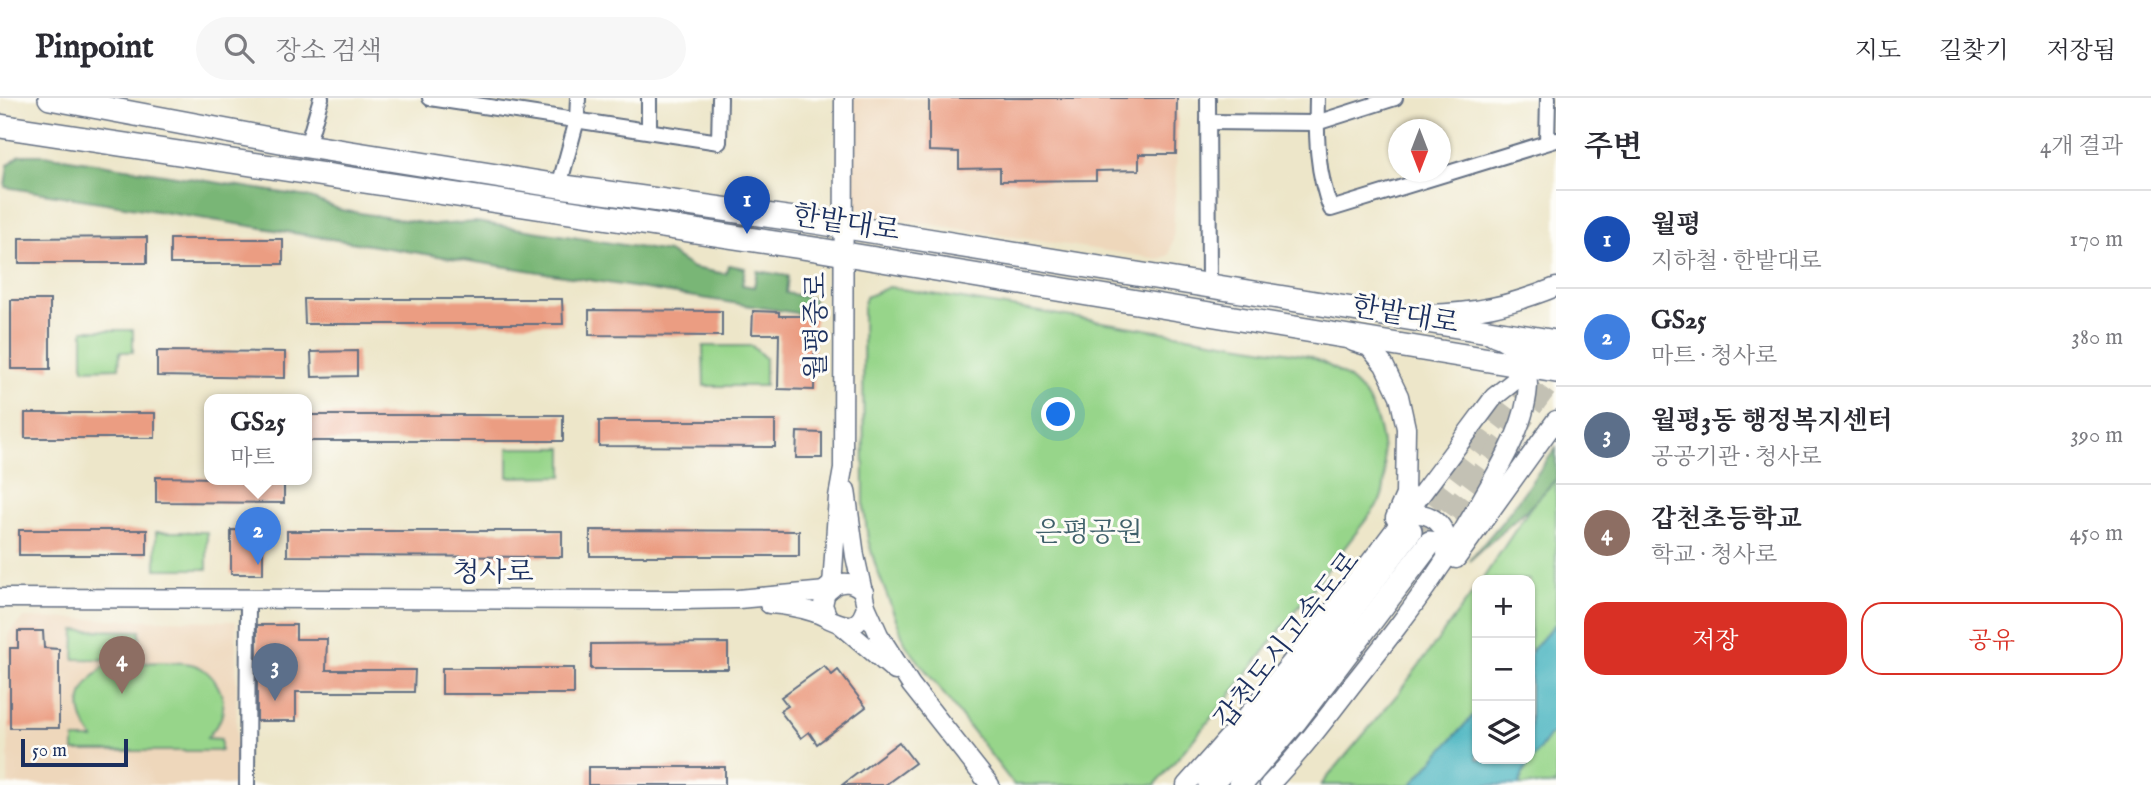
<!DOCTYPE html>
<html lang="ko">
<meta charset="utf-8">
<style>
body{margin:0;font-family:"IM FELL English","Noto Serif KR",serif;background:#f7f7f7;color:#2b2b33}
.controls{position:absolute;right:21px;bottom:21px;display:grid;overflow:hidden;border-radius:14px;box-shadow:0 2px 5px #0004}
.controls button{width:63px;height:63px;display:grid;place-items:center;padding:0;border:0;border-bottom:2px solid #e1e1e2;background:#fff;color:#2b2b33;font:35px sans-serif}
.compass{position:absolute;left:1388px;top:21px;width:63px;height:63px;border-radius:50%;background:#fff;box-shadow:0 2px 5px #0004;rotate:180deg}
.scale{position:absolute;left:21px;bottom:18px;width:107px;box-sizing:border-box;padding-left:7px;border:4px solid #1b2f5e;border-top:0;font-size:19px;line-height:24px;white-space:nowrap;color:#1b2f5e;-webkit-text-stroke:5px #fdfcf7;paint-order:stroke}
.you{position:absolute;left:1059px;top:317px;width:24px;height:24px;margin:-18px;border:5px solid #fff;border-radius:50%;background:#1a73e8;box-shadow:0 0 0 10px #1a73e833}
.badge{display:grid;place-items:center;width:46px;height:46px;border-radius:50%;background:#d93025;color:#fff;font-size:23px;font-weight:700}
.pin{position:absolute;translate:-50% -58px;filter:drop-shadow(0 2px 4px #0008)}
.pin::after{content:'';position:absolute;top:37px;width:24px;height:21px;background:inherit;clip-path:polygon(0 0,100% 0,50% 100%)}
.popup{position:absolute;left:204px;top:296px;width:108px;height:91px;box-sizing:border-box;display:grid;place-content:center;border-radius:14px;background:#fff;filter:drop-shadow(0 2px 5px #0005);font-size:23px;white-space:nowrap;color:#7c7c81}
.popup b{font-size:26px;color:#2b2b33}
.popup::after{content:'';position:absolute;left:50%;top:100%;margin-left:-14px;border:14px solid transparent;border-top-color:#fff}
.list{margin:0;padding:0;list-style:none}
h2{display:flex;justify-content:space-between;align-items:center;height:91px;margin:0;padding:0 28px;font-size:30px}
h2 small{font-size:23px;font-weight:400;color:#7c7c81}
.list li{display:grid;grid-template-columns:46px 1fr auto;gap:21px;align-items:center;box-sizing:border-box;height:98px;padding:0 28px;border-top:2px solid #e1e1e2}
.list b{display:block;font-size:26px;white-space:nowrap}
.list p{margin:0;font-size:23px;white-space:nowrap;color:#7c7c81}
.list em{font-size:23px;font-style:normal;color:#7c7c81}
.actions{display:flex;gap:14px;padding:21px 28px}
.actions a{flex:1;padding:16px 0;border:2px solid #d93025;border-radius:21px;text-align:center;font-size:24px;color:#d93025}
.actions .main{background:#d93025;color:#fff}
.icon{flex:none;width:38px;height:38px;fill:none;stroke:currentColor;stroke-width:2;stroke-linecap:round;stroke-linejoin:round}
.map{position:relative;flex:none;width:1556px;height:687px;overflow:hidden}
header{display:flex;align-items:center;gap:42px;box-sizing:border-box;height:98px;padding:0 35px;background:#fff;border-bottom:2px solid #e1e1e2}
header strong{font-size:33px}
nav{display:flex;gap:38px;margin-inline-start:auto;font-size:24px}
.search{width:490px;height:63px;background:#f7f7f7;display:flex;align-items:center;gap:18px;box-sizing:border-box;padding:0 24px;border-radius:38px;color:#7c7c81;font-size:26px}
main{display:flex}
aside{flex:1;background:#fff}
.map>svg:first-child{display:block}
.built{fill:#eed7bb}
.green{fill:#97d58a;stroke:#598274;stroke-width:2}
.forest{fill:#79b676;stroke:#4a726a;stroke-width:2}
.water{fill:#46b4c0;stroke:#30728f;stroke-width:2}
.building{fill:#eb9d82}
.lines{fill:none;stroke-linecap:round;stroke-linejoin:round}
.primary-tunnel{stroke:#c3c1b4;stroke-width:23;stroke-dasharray:23 11;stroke-linecap:butt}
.minor-casing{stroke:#646f83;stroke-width:18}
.tertiary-casing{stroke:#646f83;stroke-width:21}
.secondary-casing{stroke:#646f83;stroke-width:24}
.primary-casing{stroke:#646f83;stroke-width:26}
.minor{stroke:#fff;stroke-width:14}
.tertiary{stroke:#fff;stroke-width:18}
.secondary{stroke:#fff;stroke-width:21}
.primary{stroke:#fff;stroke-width:23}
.labels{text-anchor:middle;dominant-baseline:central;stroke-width:6;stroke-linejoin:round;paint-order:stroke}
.street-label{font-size:28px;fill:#1b2f5e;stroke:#fdfcf7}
.park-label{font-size:28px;fill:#40616b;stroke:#fdfcf7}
</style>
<header>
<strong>Pinpoint</strong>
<div class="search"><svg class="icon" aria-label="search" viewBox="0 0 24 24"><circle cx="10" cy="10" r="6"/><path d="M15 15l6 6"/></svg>장소 검색</div>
<nav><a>지도</a><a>길찾기</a><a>저장됨</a></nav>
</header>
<main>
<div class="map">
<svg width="1556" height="687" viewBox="0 0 1556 687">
<rect width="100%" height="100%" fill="#fdfcf7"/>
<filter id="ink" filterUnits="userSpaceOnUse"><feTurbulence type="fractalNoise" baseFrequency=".0143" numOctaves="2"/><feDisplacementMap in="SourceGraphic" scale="14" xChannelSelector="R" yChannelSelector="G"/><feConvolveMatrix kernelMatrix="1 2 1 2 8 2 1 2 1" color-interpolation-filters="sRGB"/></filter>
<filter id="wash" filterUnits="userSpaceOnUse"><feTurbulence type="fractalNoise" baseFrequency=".00686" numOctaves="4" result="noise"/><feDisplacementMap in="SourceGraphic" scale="28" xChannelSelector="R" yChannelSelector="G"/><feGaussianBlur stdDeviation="1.57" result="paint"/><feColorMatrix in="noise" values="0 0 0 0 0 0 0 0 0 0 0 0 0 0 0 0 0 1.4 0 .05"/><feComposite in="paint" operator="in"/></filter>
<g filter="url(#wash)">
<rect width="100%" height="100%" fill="#ede6c9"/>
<g class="built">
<polygon points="852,0 1179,0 1173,142 1169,157 1160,161 869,117 856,108 852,94"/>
<polygon points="23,520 236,523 237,687 8,687 9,535"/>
</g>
<g class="green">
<path d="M889,189L1309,258C1362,282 1379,303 1384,362C1385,378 1386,391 1379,405L1229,599L1155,687H1014L906,547L876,469L868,442L864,410L863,209L866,199Z"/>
<polygon points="83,232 133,232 133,254 120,254 119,270 83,271"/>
<polygon points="703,248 752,248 765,260 765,288 704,288"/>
<polygon points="508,350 563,350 563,378 508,379"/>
<polygon points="1556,381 1556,525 1530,555 1530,482 1482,482 1532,407"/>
<rect x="156" y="434" width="51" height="37"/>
<polygon points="1477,489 1477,613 1411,687 1321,687 1397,597"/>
<polygon points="75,532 140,533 139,562 74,561"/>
<path d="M109,565C132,566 171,562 191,566C214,571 230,601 220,622C217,628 211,634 207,640L221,641V653H74V641H94C70,609 79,587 109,565Z"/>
<polygon points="1556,634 1556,687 1519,687 1524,673 1549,638"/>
</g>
<g class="forest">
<polygon points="20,57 44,57 308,99 341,112 435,127 476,124 668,154 693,170 726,176 728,167 745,170 742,187 754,189 757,173 788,178 786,195 813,200 815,218 5,89 8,67"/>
<polygon points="1556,350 1556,381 1532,407 1469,463 1502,424"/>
</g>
<polygon class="water" points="1556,525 1556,634 1549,638 1524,673 1519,687 1411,687 1477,613 1477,661 1530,661 1530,555"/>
<g id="blocks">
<g class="building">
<polygon points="929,0 1177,0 1176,56 1139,56 1139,72 1096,73 1096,82 1000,83 1000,70 959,71 959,54 929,53"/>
<polygon points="147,139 147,165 19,165 19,140"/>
<rect x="170" y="141" width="113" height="25"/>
<polygon points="304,201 562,201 563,226 305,226"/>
<rect x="11" y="202" width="39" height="69"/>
<polygon points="589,212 722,213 722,238 589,237"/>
<polygon points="753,213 779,214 779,218 815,218 814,292 778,291 779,236 752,236"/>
<polygon points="157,253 285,254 285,280 157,278"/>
<polygon points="357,253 357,278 312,279 311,254"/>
<rect x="25" y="315" width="130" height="25"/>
<rect x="307" y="317" width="256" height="26"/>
<polygon points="599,323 775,323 775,349 599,348"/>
<polygon points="797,334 822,335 822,360 796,360"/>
<polygon points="156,379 284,381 284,405 156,404"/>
<rect x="19" y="432" width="128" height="25"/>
<polygon points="231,432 263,433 263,476 231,476"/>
<polygon points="590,432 799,433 799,458 590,458"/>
<polygon points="287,433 562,433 562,459 287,458"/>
<polygon points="257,527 296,527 296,541 327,541 326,572 415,572 414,594 296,594 296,623 257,623"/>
<polygon points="18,533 43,533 44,550 59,551 59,630 10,630 10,550 18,550"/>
<polygon points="728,545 728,571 591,571 591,546"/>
<polygon points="824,568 832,577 838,572 866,609 817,646 809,634 801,640 780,613 788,608 781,599"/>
<rect x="442" y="570" width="132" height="26"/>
<polygon points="899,644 915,665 885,687 842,687"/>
<rect x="588" y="669" width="137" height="18"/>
</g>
</g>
</g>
<g filter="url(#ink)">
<use href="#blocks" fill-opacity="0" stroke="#646f83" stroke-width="2"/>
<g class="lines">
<g class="primary-tunnel">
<polyline points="1410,433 1537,267"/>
<polyline points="1430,445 1556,275"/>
</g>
<g class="minor-casing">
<g id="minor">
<polyline points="430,0 719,44 720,0"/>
<polyline points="1208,0 1209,187"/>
<path d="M1317,0C1316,37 1317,77 1331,111L1556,42"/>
<polyline points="1208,24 1316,25 1395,0"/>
<polyline points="649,33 649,0"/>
<polyline points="1547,44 1548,0"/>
<polyline points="307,48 321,0"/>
<polyline points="559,88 577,22 578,0"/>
<polyline points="247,687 248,501"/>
</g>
</g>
<g class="tertiary-casing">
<g id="tertiary">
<path d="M844,0L843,371L838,399L832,488C845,482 854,484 864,494"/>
<path d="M1427,216C1476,215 1511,207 1556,189"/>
<polyline points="1353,244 1369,249 1384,267 1399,298 1406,330 1405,397 1395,420"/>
<polyline points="1509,260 1556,253"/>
<polyline points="846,392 855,458 866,508 879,537 911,587 990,687"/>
<path d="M1400,423C1405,421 1412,416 1416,416C1438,415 1451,437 1446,455"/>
<polyline points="1456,461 1556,322"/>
<polyline points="0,500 680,502 738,501 826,493 823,507 828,520"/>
<path d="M769,506C784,507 798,509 813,514C832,520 858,543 866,508"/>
<polyline points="841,527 895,573"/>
<path d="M1186,687C1297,565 1395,432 1494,299L1518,280L1539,269"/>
<path d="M1269,687C1299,656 1325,622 1351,588C1382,549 1413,510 1441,468C1455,448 1467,425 1480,404C1499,370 1527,327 1528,286C1528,264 1514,244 1493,238"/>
</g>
</g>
<g class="secondary-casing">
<polyline id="secondary" points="826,493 832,488"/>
</g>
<g class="primary-casing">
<g id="primary">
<polyline points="50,0 307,48 559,88 816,124 1556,244"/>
<polyline points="0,28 815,151 1556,273"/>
<polyline points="1210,687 1268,623 1410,433"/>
<polyline points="1240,687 1295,623 1430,445"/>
</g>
</g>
<use href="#minor" class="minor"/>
<use href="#tertiary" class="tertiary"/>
<use href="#secondary" class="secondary"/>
<use href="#primary" class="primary"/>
</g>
</g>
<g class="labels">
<g class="street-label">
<text transform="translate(846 126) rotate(9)">한밭대로</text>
<text transform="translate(1405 218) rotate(10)">한밭대로</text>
<text transform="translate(817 228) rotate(-90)">월평중로</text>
<text x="493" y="475">청사로</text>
<text transform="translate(1288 543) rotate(-52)">갑천도시고속도로</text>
</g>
<g class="park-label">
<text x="1089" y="435">은평공원</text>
</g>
</g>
</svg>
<div class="controls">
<button>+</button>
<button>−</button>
<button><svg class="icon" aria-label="layers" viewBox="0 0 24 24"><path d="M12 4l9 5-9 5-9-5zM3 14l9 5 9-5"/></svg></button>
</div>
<svg class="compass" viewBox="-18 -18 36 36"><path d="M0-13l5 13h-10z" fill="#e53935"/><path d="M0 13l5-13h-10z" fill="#7c7c81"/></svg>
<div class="scale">50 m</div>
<div class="you"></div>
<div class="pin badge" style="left:747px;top:136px;background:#1a4fb4">1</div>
<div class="pin badge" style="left:258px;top:467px;background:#3f7fe0">2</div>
<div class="popup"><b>GS25</b>마트</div>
<div class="pin badge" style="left:275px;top:603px;background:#5c6f8a">3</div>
<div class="pin badge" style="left:122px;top:596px;background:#8d6e63">4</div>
</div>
<aside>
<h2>주변<small>4개 결과</small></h2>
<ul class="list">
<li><span class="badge" style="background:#1a4fb4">1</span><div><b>월평</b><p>지하철 · 한밭대로</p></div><em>170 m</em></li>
<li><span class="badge" style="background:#3f7fe0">2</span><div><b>GS25</b><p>마트 · 청사로</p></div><em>380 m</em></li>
<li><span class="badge" style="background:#5c6f8a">3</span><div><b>월평3동 행정복지센터</b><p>공공기관 · 청사로</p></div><em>390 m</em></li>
<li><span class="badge" style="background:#8d6e63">4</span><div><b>갑천초등학교</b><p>학교 · 청사로</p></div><em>450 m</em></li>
</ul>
<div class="actions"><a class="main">저장</a><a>공유</a></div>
</aside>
</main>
